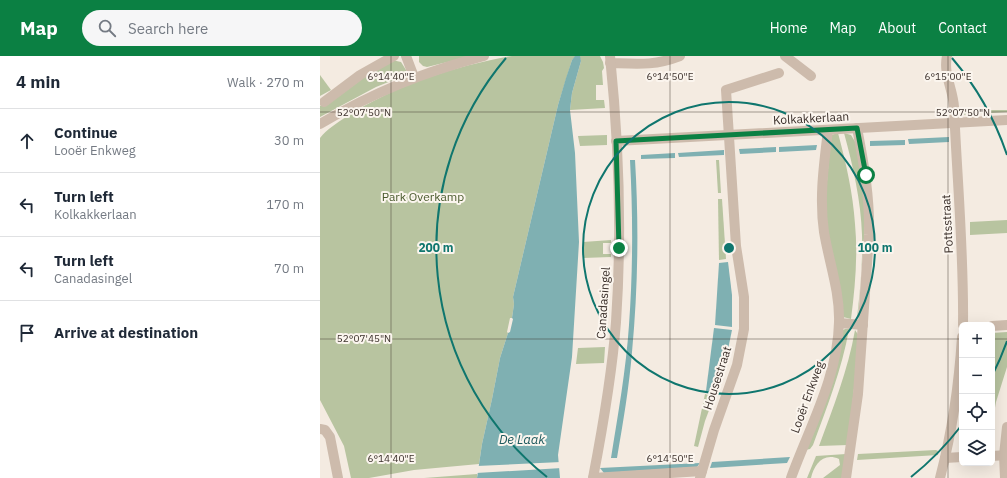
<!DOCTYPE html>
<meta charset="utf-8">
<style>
body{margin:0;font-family:"IBM Plex Sans",sans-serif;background:#f6f6f7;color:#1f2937}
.controls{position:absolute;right:12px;bottom:12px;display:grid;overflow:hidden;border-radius:6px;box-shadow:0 4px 16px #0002}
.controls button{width:36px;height:36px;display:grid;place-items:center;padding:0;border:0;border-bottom:1px solid #e0e1e3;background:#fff;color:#1f2937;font:20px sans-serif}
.stop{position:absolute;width:12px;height:12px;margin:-9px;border:3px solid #0b8043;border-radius:50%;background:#fff}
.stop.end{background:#0b8043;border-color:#fff;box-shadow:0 1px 4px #0008}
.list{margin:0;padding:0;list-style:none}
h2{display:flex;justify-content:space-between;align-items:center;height:52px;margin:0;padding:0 16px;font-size:17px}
h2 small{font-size:13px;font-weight:400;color:#747a83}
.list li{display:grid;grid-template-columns:26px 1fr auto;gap:12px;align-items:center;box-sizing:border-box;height:64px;padding:0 16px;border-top:1px solid #e0e1e3}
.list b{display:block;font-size:15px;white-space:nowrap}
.list p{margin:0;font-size:13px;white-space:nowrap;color:#747a83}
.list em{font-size:13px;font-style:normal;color:#747a83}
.icon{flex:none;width:22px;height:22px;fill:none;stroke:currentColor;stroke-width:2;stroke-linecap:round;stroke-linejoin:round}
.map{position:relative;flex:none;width:687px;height:422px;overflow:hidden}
header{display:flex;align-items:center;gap:24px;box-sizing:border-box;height:56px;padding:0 20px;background:#0b8043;color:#fff}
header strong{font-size:19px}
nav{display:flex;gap:22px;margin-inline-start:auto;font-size:14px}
.search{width:280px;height:36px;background:#f6f6f7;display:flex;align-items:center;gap:10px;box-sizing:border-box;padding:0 14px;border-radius:22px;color:#747a83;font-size:15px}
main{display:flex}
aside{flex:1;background:#fff}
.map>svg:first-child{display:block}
.green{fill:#b8c4a0}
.water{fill:#7fb0b2}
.pier{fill:#f4ebe1}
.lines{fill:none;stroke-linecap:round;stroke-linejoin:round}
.minor{stroke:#cdbbac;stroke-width:10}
.tertiary{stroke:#cdbbac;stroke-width:10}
.route{stroke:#0b8043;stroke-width:5}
.ticks{fill:none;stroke:#3b302b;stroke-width:1;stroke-opacity:0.45}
.ring{fill:none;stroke:#0f766e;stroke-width:2}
.labels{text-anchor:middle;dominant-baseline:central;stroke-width:4;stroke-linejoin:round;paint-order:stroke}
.street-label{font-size:12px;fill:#3b302b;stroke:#fbf5ee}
.park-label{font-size:12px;fill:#4a5a2e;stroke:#fbf5ee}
.water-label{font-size:13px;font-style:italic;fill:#1f5a5e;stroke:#fbf5ee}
.ticks-label{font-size:10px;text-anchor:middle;fill:#3b302b;stroke:#fbf5ee;stroke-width:4;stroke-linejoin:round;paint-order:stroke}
.centre{fill:#0f766e;stroke:#fbf5ee;stroke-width:2}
.ring-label{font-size:12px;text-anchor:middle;font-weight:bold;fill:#0f766e;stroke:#fbf5ee;stroke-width:4;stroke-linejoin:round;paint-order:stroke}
</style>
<header>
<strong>Map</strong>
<div class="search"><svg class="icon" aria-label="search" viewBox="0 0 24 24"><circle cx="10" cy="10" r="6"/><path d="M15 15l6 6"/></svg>Search here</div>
<nav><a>Home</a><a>Map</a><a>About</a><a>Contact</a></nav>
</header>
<main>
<aside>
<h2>4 min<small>Walk · 270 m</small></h2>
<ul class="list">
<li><svg class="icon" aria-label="ahead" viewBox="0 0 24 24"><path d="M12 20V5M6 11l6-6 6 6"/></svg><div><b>Continue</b><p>Looër Enkweg</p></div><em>30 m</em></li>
<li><svg class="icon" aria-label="left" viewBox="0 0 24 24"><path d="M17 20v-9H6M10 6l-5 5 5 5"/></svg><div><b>Turn left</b><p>Kolkakkerlaan</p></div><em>170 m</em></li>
<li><svg class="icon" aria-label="left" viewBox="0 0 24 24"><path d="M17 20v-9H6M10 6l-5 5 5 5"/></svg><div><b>Turn left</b><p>Canadasingel</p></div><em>70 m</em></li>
<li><svg class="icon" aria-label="arrive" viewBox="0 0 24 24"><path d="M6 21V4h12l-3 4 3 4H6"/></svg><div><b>Arrive at destination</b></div></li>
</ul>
</aside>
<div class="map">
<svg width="687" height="422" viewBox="0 0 687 422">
<rect width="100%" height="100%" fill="#f4ebe1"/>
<g class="green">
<polygon points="99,0 152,0 107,11 103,10 99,6"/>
<path d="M192,0H256L252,4L238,49L193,241L194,248L192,262H190L187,276L188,277L180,302L172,343L162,388L159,408L94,414L49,422H31L24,390L0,344V82C7,73 17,67 26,61C76,29 135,10 192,0Z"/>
<polygon points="259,0 280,0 283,6 284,12 282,15 283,29 276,29 276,44 284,44 285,52 250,54 252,37 261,5"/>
<polygon points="72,4 81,6 86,14 86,19 56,31 0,61 0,50 32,28"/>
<polygon points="0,19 11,34 0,40"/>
<polygon points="638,53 641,53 643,54 687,54 687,56 639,59"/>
<path d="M518,77C526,107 533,137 535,168C538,200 535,232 531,263L523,261L510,191L505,148L511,79Z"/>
<path d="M524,77L531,79L537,89L546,156L538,261L537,262C540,235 543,207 542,179C541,145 533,110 524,77Z"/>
<polygon points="287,79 287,89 260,90 258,80"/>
<polygon points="396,104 399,104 401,137 398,137"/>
<polygon points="398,143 402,143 406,203 399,204"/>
<polygon points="687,164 687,177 650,179 650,166"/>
<polygon points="291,184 291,187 283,187 283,198 291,198 291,201 263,202 263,186"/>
<path d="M525,273H529C522,313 507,351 493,389L490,393L485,394L522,275Z"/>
<path d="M535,274L539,280V285L528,389L499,390C513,352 528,314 535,274Z"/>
<polygon points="687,276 687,311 676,346 672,369 672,277"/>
<polygon points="285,291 284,307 256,308 258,292"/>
<polygon points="385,338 394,341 385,365 378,391 374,390"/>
<polygon points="616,394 618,395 618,399 537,404 538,398"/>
<path d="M526,398L523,422H503L520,409L519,403C503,396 494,409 491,422H487L496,400Z"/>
<polygon points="157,418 157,422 104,422"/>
</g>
<g class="water">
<polygon points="255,0 260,0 261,5 252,37 250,54 255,97 259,186 252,301 238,399 240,422 157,422 162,388 172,343 180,302 188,277 190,276 193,263 192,262 194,248 193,241 238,49 246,22 252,4"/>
<polygon points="629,81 629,86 589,88 588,83"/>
<polygon points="585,84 585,89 550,90 550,85"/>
<polygon points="497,89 496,94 459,96 459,91"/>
<polygon points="456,91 456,96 420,98 419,93"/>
<polygon points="404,94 404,99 359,101 358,97"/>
<polygon points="355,97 355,102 321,103 321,99"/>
<path d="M310,104H315C319,168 318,232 312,296C309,332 303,367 297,402H291C298,358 306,314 309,269C313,214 313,159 310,104Z"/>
<polygon points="408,206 412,239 412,271 395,269 399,207"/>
<polygon points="394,272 412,274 406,303 395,338 386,335"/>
<polygon points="470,401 467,407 390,412 392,406"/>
<polygon points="380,407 377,411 284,417 280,412"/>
</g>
<polygon class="pier" points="241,406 242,412 156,417 157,410"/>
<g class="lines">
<g class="minor">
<polyline points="86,0 94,21"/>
<polyline points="465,0 491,20"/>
<path d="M627,0C623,18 633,33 634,51C637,123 644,196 643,269"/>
<path d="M290,7C318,8 334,10 360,0"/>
<polyline points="4,46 40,19 74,0"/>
<polyline points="296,85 687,64"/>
<polyline points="519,267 543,269"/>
<polyline points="672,270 687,269"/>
<polyline points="0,373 5,374 10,381 18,422"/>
<polyline points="672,400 687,399"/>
<polyline points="625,402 642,401"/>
<path d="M273,422C283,370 292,319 296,266C302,178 299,88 290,0"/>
<polyline points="273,422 382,415"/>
<polyline points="380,422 394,374 417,309 424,273 424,241 416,190 406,34 459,17"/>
<path d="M471,422C489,372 518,321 519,266C520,236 509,206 504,176C499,142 504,108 508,74"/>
<path d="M526,422L538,338L549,179C550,143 544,108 537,72"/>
<path d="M620,422C632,376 639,329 642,281"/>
<polyline points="685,422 684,399 687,371"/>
</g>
<path class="tertiary" d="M0,68C54,36 104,16 164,0"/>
</g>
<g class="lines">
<polyline class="route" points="299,192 296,85 537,72 546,119"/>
</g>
<path class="ticks" d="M71,0V422M350,0V422M628,0V422M0,56H687M0,283H642M672,283H687"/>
<g class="ring">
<circle cx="409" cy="192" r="146"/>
<path d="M687 285A293 293 0 0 1 672 320M641 370A293 293 0 0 1 591 421M227 421A293 293 0 0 1 186 2M632 2A293 293 0 0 1 687 99"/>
</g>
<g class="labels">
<g class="street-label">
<text transform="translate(491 62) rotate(-3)">Kolkakkerlaan</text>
<text transform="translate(627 168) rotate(-93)">Pottsstraat</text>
<text transform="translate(283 247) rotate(-86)">Canadasingel</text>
<text transform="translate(397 322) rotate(-72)">Housestraat</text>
<text transform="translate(487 341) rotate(-70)">Looër Enkweg</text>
</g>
<g class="park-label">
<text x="103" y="140">Park Overkamp</text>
</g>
<g class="water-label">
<text x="202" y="383">De Laak</text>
</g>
</g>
<g class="ticks-label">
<text x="71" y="24">6°14'40"E</text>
<text x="350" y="24">6°14'50"E</text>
<text x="628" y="24">6°15'00"E</text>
<text x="44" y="60">52°07'50"N</text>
<text x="643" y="60">52°07'50"N</text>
<text x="44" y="286">52°07'45"N</text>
<text x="71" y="406">6°14'40"E</text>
<text x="350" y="406">6°14'50"E</text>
</g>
<circle cx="409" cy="192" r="6" class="centre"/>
<g class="ring-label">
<text x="555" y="196">100 m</text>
<text x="116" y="196">200 m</text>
</g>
</svg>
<div class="controls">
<button>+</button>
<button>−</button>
<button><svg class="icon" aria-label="locate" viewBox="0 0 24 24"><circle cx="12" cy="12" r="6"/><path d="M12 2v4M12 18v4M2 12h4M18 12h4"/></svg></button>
<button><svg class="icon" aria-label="layers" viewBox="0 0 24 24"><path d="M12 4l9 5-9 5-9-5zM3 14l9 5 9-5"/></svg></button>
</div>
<div class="stop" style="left:546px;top:119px"></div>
<div class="stop end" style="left:299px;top:192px"></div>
</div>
</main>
